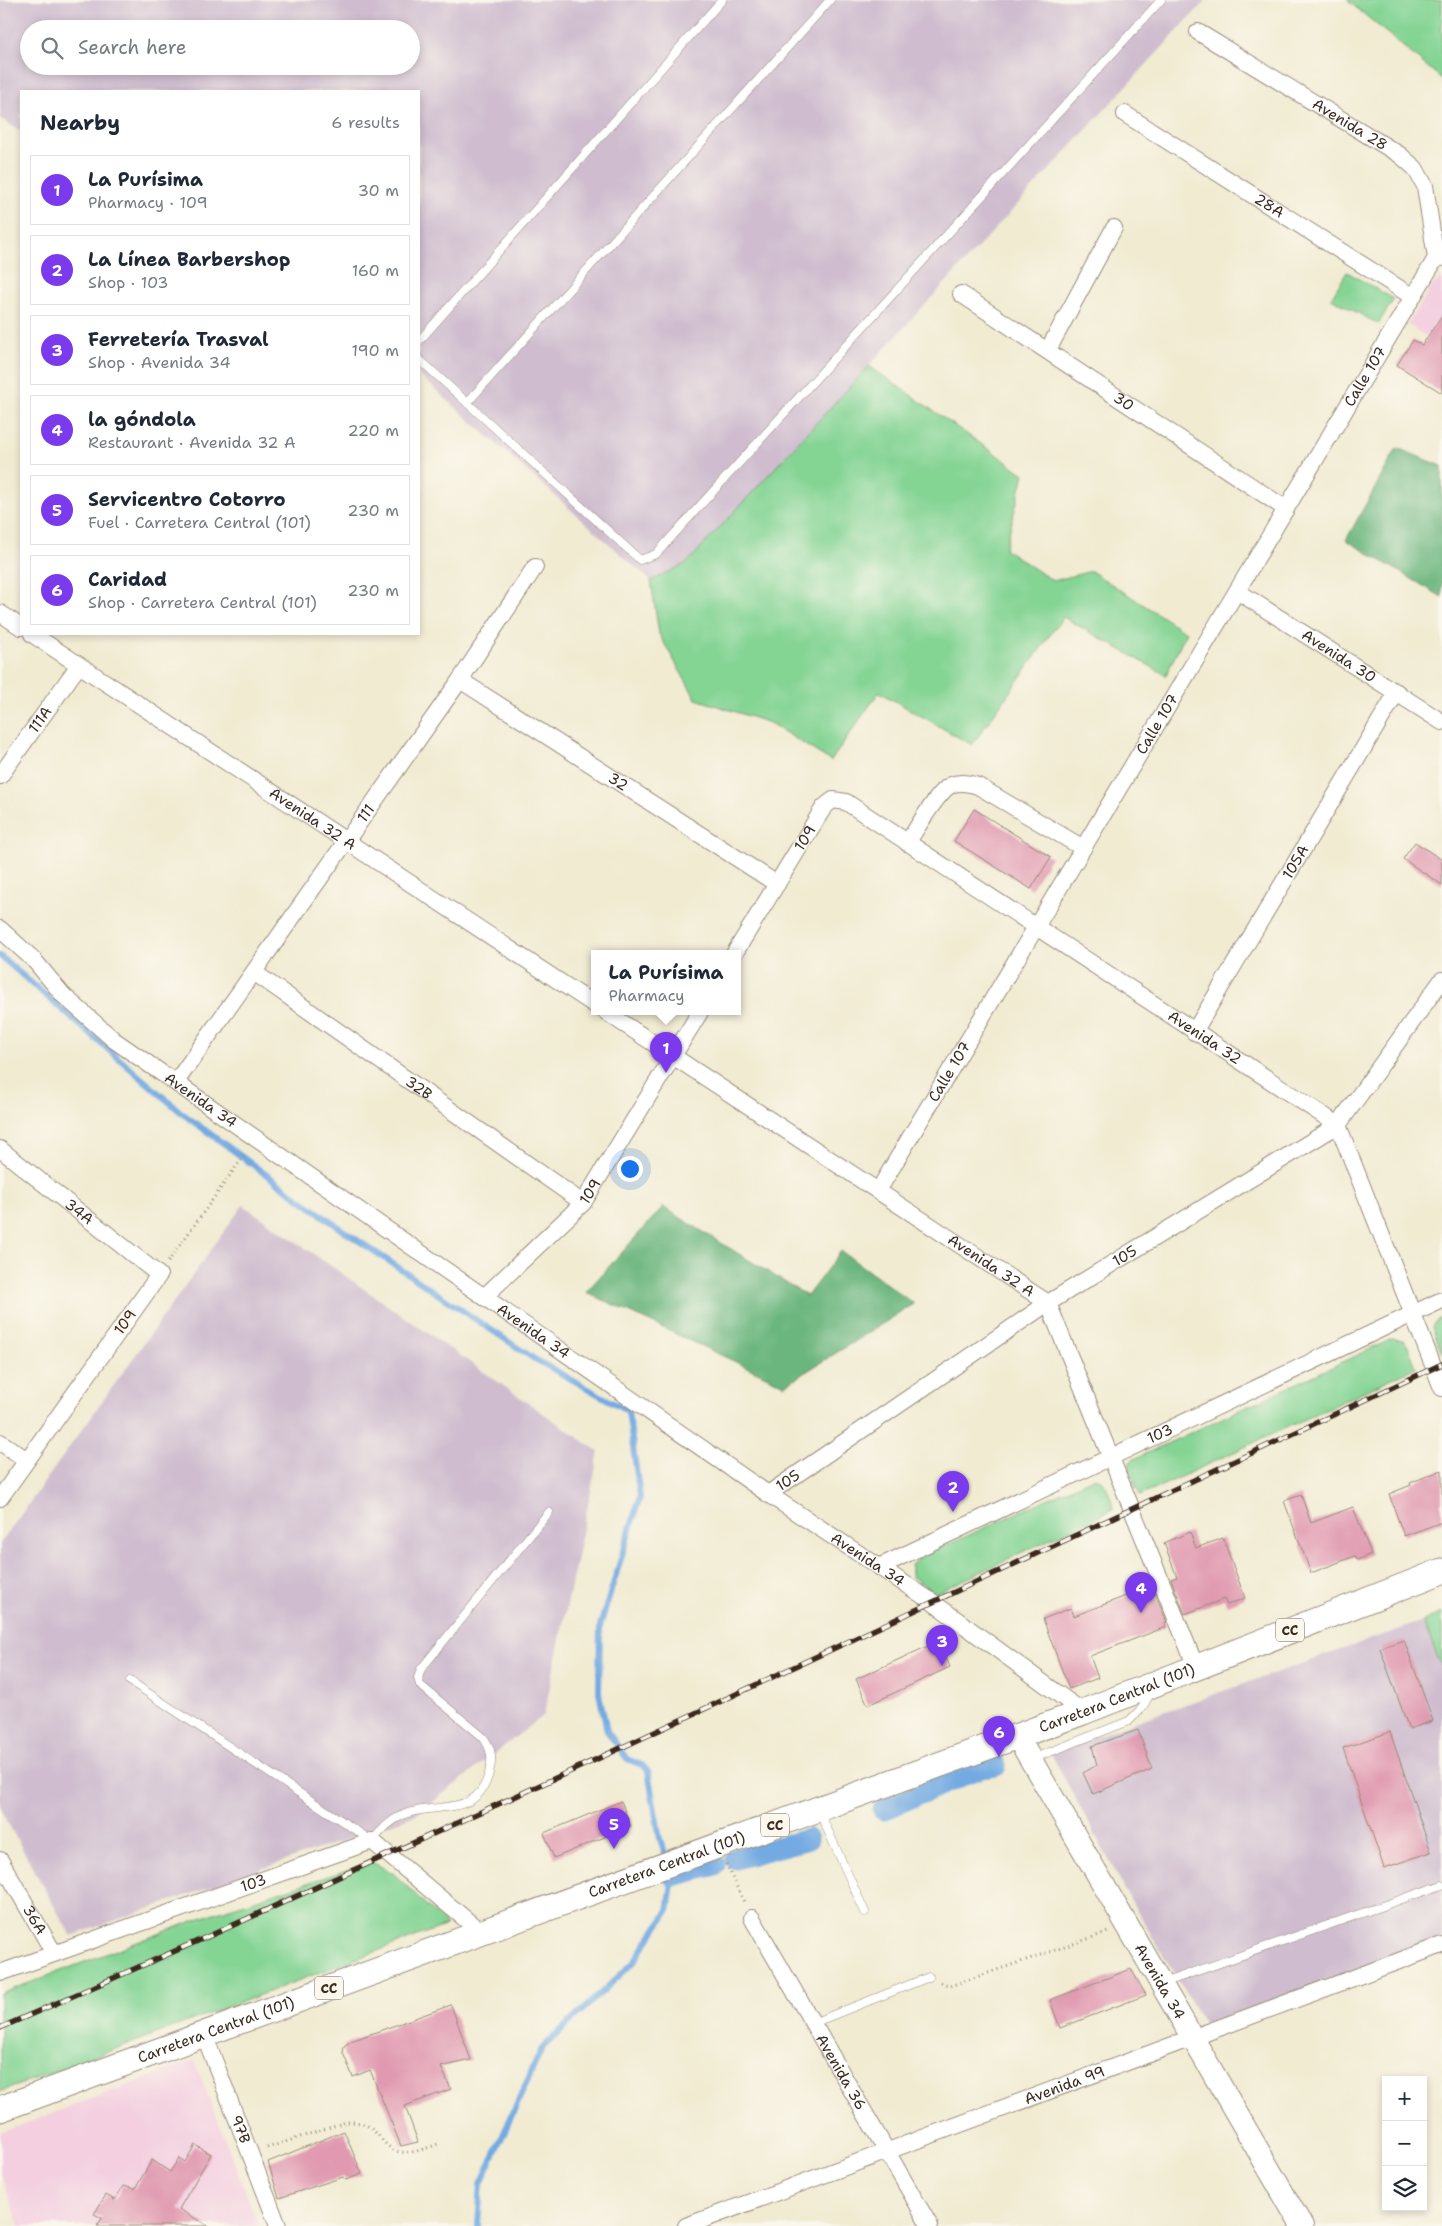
<!DOCTYPE html>
<meta charset="utf-8">
<style>
body{margin:0;font-family:"Shantell Sans",sans-serif;background:#f6f6f7;color:#1f2937}
.controls{position:absolute;right:15px;bottom:15px;display:grid;overflow:hidden;border-radius:0px;box-shadow:0 2px 8px #0003}
.controls button{width:45px;height:45px;display:grid;place-items:center;padding:0;border:0;border-bottom:1px solid #e0e1e3;background:#fff;color:#1f2937;font:25px sans-serif}
.you{position:absolute;left:629px;top:1168px;width:18px;height:18px;margin:-12px;border:4px solid #fff;border-radius:50%;background:#1a73e8;box-shadow:0 0 0 8px #1a73e833}
.badge{display:grid;place-items:center;width:32px;height:32px;border-radius:50%;background:#7c3aed;color:#fff;font-size:16px;font-weight:700}
.pin{position:absolute;translate:-50% -41px;filter:drop-shadow(0 1px 2px #0008)}
.pin::after{content:'';position:absolute;top:26px;width:18px;height:15px;background:inherit;clip-path:polygon(0 0,100% 0,50% 100%)}
.popup{position:absolute;left:591px;top:950px;width:150px;height:65px;box-sizing:border-box;display:grid;place-content:center;border-radius:0px;background:#fff;filter:drop-shadow(0 1px 4px #0005);font-size:16px;white-space:nowrap;color:#747a83}
.popup b{font-size:19px;color:#1f2937}
.popup::after{content:'';position:absolute;left:50%;top:100%;margin-left:-10px;border:10px solid transparent;border-top-color:#fff}
.list{margin:0;padding:0;list-style:none}
h2{display:flex;justify-content:space-between;align-items:center;height:65px;margin:0;padding:0 20px;font-size:21px}
h2 small{font-size:16px;font-weight:400;color:#747a83}
.list li{display:grid;grid-template-columns:32px 1fr auto;gap:15px;align-items:center;box-sizing:border-box;height:70px;margin:0 10px 10px;padding:0 10px;border:1px solid #e0e1e3;border-radius:0px}
.list b{display:block;font-size:19px;white-space:nowrap}
.list p{margin:0;font-size:16px;white-space:nowrap;color:#747a83}
.list em{font-size:16px;font-style:normal;color:#747a83}
.icon{flex:none;width:28px;height:28px;fill:none;stroke:currentColor;stroke-width:2;stroke-linecap:round;stroke-linejoin:round}
.map{position:relative;flex:none;width:1442px;height:2226px;overflow:hidden}
.search{position:absolute;background:#fff;box-shadow:0 2px 8px #0003;left:20px;top:20px;width:400px;height:55px;display:flex;align-items:center;gap:12px;box-sizing:border-box;padding:0 18px;border-radius:28px;color:#747a83;font-size:19px}
.panel{position:absolute;background:#fff;box-shadow:0 2px 8px #0003;left:20px;top:90px;width:400px;height:545px;border-radius:0px}
.map>svg:first-child{display:block}
.built{fill:#f3cfe0}
.industrial{fill:#cfbdcf;fill-rule:evenodd}
.green{fill:#84d494;stroke:#607f59}
.forest{fill:#6bb67e;stroke:#53704e}
.lines{fill:none;stroke-linecap:round;stroke-linejoin:round}
.stream{stroke:#73aae2;stroke-width:6}
.canal{stroke:#73aae2;stroke-width:21}
.building{fill:#e099b0}
.lane-casing{stroke:#968a78;stroke-width:9}
.street-casing{stroke:#968a78;stroke-width:18}
.secondary-casing{stroke:#968a78;stroke-width:24}
.primary-casing{stroke:#968a78;stroke-width:27}
.path{stroke:#968a78;stroke-width:3;stroke-dasharray:1 4;stroke-linecap:butt}
.lane{stroke:#fff;stroke-width:8}
.street{stroke:#fff;stroke-width:16}
.secondary{stroke:#fff;stroke-width:22}
.primary{stroke:#fff;stroke-width:25}
.rail-casing{stroke:#3b2a1e;stroke-width:5.5}
.rail{stroke:#fbf7ec;stroke-width:4;stroke-dasharray:11;stroke-linecap:butt}
.labels{text-anchor:middle;dominant-baseline:central;stroke-width:4;stroke-linejoin:round;paint-order:stroke}
.shield{fill:#fbf7ec;stroke:#75685c;stroke-width:1}
.shield-label{font-size:14px;font-weight:bold;fill:#3b2a1e}
.street-label{font-size:15px;fill:#3b2a1e;stroke:#fbf7ec}
</style>
<div class="map">
<svg width="1442" height="2226" viewBox="0 0 1442 2226">
<rect width="100%" height="100%" fill="#fbf7ec"/>
<filter id="ink" filterUnits="userSpaceOnUse"><feTurbulence type="fractalNoise" baseFrequency=".02" numOctaves="2"/><feDisplacementMap in="SourceGraphic" scale="10" xChannelSelector="R" yChannelSelector="G"/><feConvolveMatrix kernelMatrix="1 2 1 2 8 2 1 2 1" color-interpolation-filters="sRGB"/></filter>
<filter id="wash" filterUnits="userSpaceOnUse"><feTurbulence type="fractalNoise" baseFrequency=".0096" numOctaves="4" result="noise"/><feDisplacementMap in="SourceGraphic" scale="20" xChannelSelector="R" yChannelSelector="G"/><feGaussianBlur stdDeviation="1.12" result="paint"/><feColorMatrix in="noise" values="0 0 0 0 0 0 0 0 0 0 0 0 0 0 0 0 0 1.4 0 .05"/><feComposite in="paint" operator="in"/></filter>
<g filter="url(#wash)">
<rect width="100%" height="100%" fill="#f1ebd2"/>
<g class="built">
<polygon points="1442,277 1442,347 1407,324 1433,285"/>
<polygon points="194,2060 259,2226 20,2226 0,2174 0,2133"/>
</g>
<g class="industrial">
<path d="M0,0H1206L687,563L651,581L419,375V91H21V132L0,118ZM29,29H411V66H29Z"/>
<polygon points="243,1205 599,1452 544,1715 416,1815 71,1936 0,1809 0,1544"/>
<polygon points="1423,1621 1442,1668 1442,1939 1204,2024 1133,1904 1050,1752"/>
</g>
<g class="green">
<polygon points="1347,0 1442,0 1442,79"/>
<polygon points="1347,272 1394,299 1378,324 1331,298"/>
<polygon points="869,366 1024,474 1005,549 1053,581 1091,571 1186,632 1166,675 1063,617 972,745 879,692 831,761 770,723 696,699 659,634 651,581 687,563"/>
<polygon points="1442,1317 1442,1354 1432,1327 1435,1322"/>
<polygon points="1392,1339 1403,1340 1408,1346 1416,1367 1140,1496 1129,1468 1130,1462 1132,1460"/>
<path d="M1095,1477C1108,1481 1110,1497 1114,1509L936,1593L911,1576V1565L921,1557Z"/>
<polygon points="1442,1613 1442,1668 1423,1621"/>
<polygon points="372,1862 393,1873 447,1925 0,2092 0,1994 214,1913"/>
</g>
<g class="forest">
<polygon points="1397,448 1442,466 1442,597 1346,540"/>
<polygon points="663,1207 807,1296 841,1251 914,1304 785,1385 586,1292"/>
</g>
<g class="lines">
<g class="stream">
<polyline points="0,956 183,1114 344,1231 533,1358 628,1411 640,1497 600,1626 599,1693 607,1731 627,1759 642,1765 648,1771 660,1839 667,1859"/>
<polyline points="478,2226 481,2184 542,2048 633,1963 668,1911 673,1876 670,1869"/>
</g>
<g class="canal">
<polyline points="883,1810 980,1768 996,1766"/>
<polyline points="735,1859 808,1839"/>
<polyline points="673,1876 715,1865"/>
</g>
</g>
<g id="blocks">
<g class="building">
<polygon points="1442,315 1442,393 1397,365 1413,340 1422,345"/>
<polygon points="974,809 1051,857 1031,889 954,841"/>
<polygon points="1415,842 1442,860 1442,885 1403,859"/>
<polygon points="1442,1470 1442,1522 1404,1536 1389,1494 1411,1485 1410,1483"/>
<polygon points="1301,1495 1311,1523 1353,1507 1371,1554 1357,1560 1355,1556 1311,1573 1284,1501"/>
<polygon points="1190,1532 1196,1548 1223,1538 1245,1598 1227,1605 1224,1599 1185,1614 1171,1579 1177,1577 1164,1543"/>
<polygon points="1152,1586 1167,1622 1165,1623 1166,1627 1090,1656 1098,1678 1069,1689 1043,1619 1071,1608 1074,1616"/>
<polygon points="1404,1640 1433,1721 1409,1729 1380,1648"/>
<polygon points="939,1641 950,1667 868,1705 856,1679"/>
<polygon points="1138,1730 1152,1769 1093,1794 1083,1773 1097,1765 1092,1746"/>
<polygon points="1390,1732 1431,1852 1384,1868 1343,1748"/>
<polygon points="621,1801 631,1826 554,1858 544,1833"/>
<polygon points="1131,1969 1146,1995 1060,2028 1050,2000"/>
<polygon points="451,2005 471,2060 441,2067 451,2089 405,2106 418,2142 401,2146 370,2070 353,2077 343,2053 344,2046 351,2041"/>
<polygon points="344,2131 362,2174 346,2180 343,2177 279,2198 268,2162"/>
<polygon points="195,2145 211,2154 179,2209 208,2226 97,2226 102,2218 94,2214 106,2195 115,2200 123,2186 135,2189 152,2160 170,2172 179,2158 185,2162"/>
</g>
</g>
</g>
<g filter="url(#ink)">
<use href="#blocks" fill-opacity="0" stroke="#968a78" stroke-width="1"/>
<g class="lines">
<g class="lane-casing">
<g id="lane">
<polyline points="419,341 722,0"/>
<polyline points="419,359 640,560 656,554 1161,0"/>
<polyline points="467,403 830,0"/>
<path d="M130,1681L372,1841C382,1830 390,1820 405,1814C436,1802 478,1818 489,1773C493,1759 492,1749 483,1737L420,1685L418,1678L421,1669L549,1512"/>
<polyline points="1032,1759 1129,1721 1142,1708 1151,1692"/>
<polyline points="819,1811 865,1912"/>
<polyline points="1163,1983 1442,1885"/>
<polyline points="813,2023 929,1977"/>
</g>
</g>
<g class="street-casing">
<g id="street">
<path id="s1" d="M1198,32L1400,155L1415,168L1425,186L1436,258H1442"/>
<path id="s2" d="M1125,114L1413,297"/>
<path id="s3" d="M961,294L1286,509"/>
<polyline points="1048,350 1114,228"/>
<path id="s4" d="M1237,591L1442,722"/>
<polyline points="0,613 21,627"/>
<path id="s5" d="M32,634L595,1005"/>
<path id="s6" d="M460,680L777,884"/>
<path id="s7" d="M0,776L79,665"/>
<path d="M907,843C916,830 938,791 951,785C960,781 969,783 978,786L1083,848"/>
<path id="s8" d="M0,929L34,960L63,995L114,1040L768,1494L931,1601L1083,1712"/>
<path id="s9" d="M734,954L824,807L833,800L846,802L1338,1125L1442,1388"/>
<path id="s10" d="M255,973L583,1203"/>
<path id="s11" d="M606,1012L1048,1303L1196,1667"/>
<path id="s12" d="M1194,1032L1397,692"/>
<path id="s13" d="M176,1082L460,680L535,567"/>
<path id="s14" d="M0,1149L159,1275L0,1498"/>
<path id="s15" d="M878,1191L1436,258"/>
<path id="s16" d="M484,1297L583,1203L700,1012"/>
<polyline points="0,1442 27,1460"/>
<path id="s17" d="M768,1494L1048,1303L1338,1125L1442,980"/>
<path id="s18" d="M879,1567L1442,1300"/>
<path id="s19" d="M0,1860L54,1953"/>
<path id="s20" d="M752,1918L930,2226"/>
<path id="s21" d="M0,1973L372,1841L482,1933"/>
<path id="s22" d="M204,2034L278,2226"/>
<path id="s23" d="M686,2226L1442,1945"/>
</g>
</g>
<g class="secondary-casing">
<g id="secondary">
<path id="s24" d="M1017,1736L1302,2226"/>
</g>
</g>
<g class="primary-casing">
<g id="primary">
<path id="s25" d="M0,2109L1083,1712L1442,1571"/>
</g>
</g>
<g class="path">
<polyline points="168,1262 246,1153"/>
<polyline points="726,1864 745,1904"/>
<polyline points="941,1982 950,1986 1108,1932"/>
<path d="M267,2148L346,2122C354,2122 363,2122 369,2127C385,2139 387,2155 411,2152C420,2151 430,2147 438,2144"/>
</g>
<use href="#lane" class="lane"/>
<use href="#street" class="street"/>
<use href="#secondary" class="secondary"/>
<use href="#primary" class="primary"/>
<g class="rail-casing">
<polyline id="rail" points="0,2028 216,1933 595,1760 1442,1364"/>
</g>
<use href="#rail" class="rail"/>
</g>
</g>
<g class="labels">
<g class="shield">
<rect x="1276" y="1618.5" width="28" height="23" rx="4"/>
<rect x="761" y="1813.5" width="28" height="23" rx="4"/>
<rect x="315" y="1976.5" width="28" height="23" rx="4"/>
</g>
<g class="shield-label">
<text x="1290" y="1630">CC</text>
<text x="775" y="1825">CC</text>
<text x="329" y="1988">CC</text>
</g>
<g class="street-label">
<text stroke="none"><textPath href="#s1" startOffset="178">Avenida 28</textPath></text>
<text stroke="none"><textPath href="#s2" startOffset="171">28A</textPath></text>
<text stroke="none"><textPath href="#s15" startOffset="949">Calle 107</textPath></text>
<text stroke="none"><textPath href="#s3" startOffset="195">30</textPath></text>
<text stroke="none"><textPath href="#s4" startOffset="121">Avenida 30</textPath></text>
<text stroke="none"><textPath href="#s7" startOffset="69">111A</textPath></text>
<text stroke="none"><textPath href="#s15" startOffset="544">Calle 107</textPath></text>
<text stroke="none"><textPath href="#s6" startOffset="188">32</textPath></text>
<text stroke="none"><textPath href="#s13" startOffset="329">111</textPath></text>
<text stroke="none"><textPath href="#s5" startOffset="336">Avenida 32 A</textPath></text>
<text stroke="none"><textPath href="#s9" startOffset="136">109</textPath></text>
<text stroke="none"><textPath href="#s12" startOffset="198">105A</textPath></text>
<text stroke="none"><textPath href="#s9" startOffset="626">Avenida 32</textPath></text>
<text stroke="none"><textPath href="#s15" startOffset="139">Calle 107</textPath></text>
<text stroke="none"><textPath href="#s10" startOffset="200">32B</textPath></text>
<text stroke="none"><textPath href="#s8" startOffset="265">Avenida 34</textPath></text>
<text stroke="none"><textPath href="#s16" startOffset="150">109</textPath></text>
<text stroke="none"><textPath href="#s14" startOffset="101">34A</textPath></text>
<text stroke="none"><textPath href="#s17" startOffset="429">105</textPath></text>
<text stroke="none"><textPath href="#s11" startOffset="461">Avenida 32 A</textPath></text>
<text transform="translate(125 1322) rotate(-55)">109</text>
<text stroke="none"><textPath href="#s8" startOffset="670">Avenida 34</textPath></text>
<text stroke="none"><textPath href="#s18" startOffset="311">103</textPath></text>
<text stroke="none"><textPath href="#s17" startOffset="24">105</textPath></text>
<text stroke="none"><textPath href="#s8" startOffset="1075">Avenida 34</textPath></text>
<text stroke="none"><textPath href="#s25" startOffset="1190">Carretera Central (101)</textPath></text>
<text stroke="none"><textPath href="#s25" startOffset="710">Carretera Central (101)</textPath></text>
<text stroke="none"><textPath href="#s21" startOffset="269">103</textPath></text>
<text stroke="none"><textPath href="#s19" startOffset="69">36A</textPath></text>
<text stroke="none"><textPath href="#s24" startOffset="284">Avenida 34</textPath></text>
<text stroke="none"><textPath href="#s25" startOffset="230">Carretera Central (101)</textPath></text>
<text stroke="none"><textPath href="#s20" startOffset="178">Avenida 36</textPath></text>
<text stroke="none"><textPath href="#s23" startOffset="404">Avenida 99</textPath></text>
<text stroke="none"><textPath href="#s22" startOffset="102">97B</textPath></text>
</g>
</g>
</svg>
<div class="controls">
<button>+</button>
<button>−</button>
<button><svg class="icon" aria-label="layers" viewBox="0 0 24 24"><path d="M12 4l9 5-9 5-9-5zM3 14l9 5 9-5"/></svg></button>
</div>
<div class="you"></div>
<div class="pin badge" style="left:666px;top:1073px">1</div>
<div class="popup"><b>La Purísima</b>Pharmacy</div>
<div class="pin badge" style="left:953px;top:1512px">2</div>
<div class="pin badge" style="left:942px;top:1666px">3</div>
<div class="pin badge" style="left:1141px;top:1613px">4</div>
<div class="pin badge" style="left:614px;top:1849px">5</div>
<div class="pin badge" style="left:999px;top:1757px">6</div>
<div class="search"><svg class="icon" aria-label="search" viewBox="0 0 24 24"><circle cx="10" cy="10" r="6"/><path d="M15 15l6 6"/></svg>Search here</div>
<section class="panel">
<h2>Nearby<small>6 results</small></h2>
<ul class="list">
<li><span class="badge">1</span><div><b>La Purísima</b><p>Pharmacy · 109</p></div><em>30 m</em></li>
<li><span class="badge">2</span><div><b>La Línea Barbershop</b><p>Shop · 103</p></div><em>160 m</em></li>
<li><span class="badge">3</span><div><b>Ferretería Trasval</b><p>Shop · Avenida 34</p></div><em>190 m</em></li>
<li><span class="badge">4</span><div><b>la góndola</b><p>Restaurant · Avenida 32 A</p></div><em>220 m</em></li>
<li><span class="badge">5</span><div><b>Servicentro Cotorro</b><p>Fuel · Carretera Central (101)</p></div><em>230 m</em></li>
<li><span class="badge">6</span><div><b>Caridad</b><p>Shop · Carretera Central (101)</p></div><em>230 m</em></li>
</ul>
</section>
</div>
